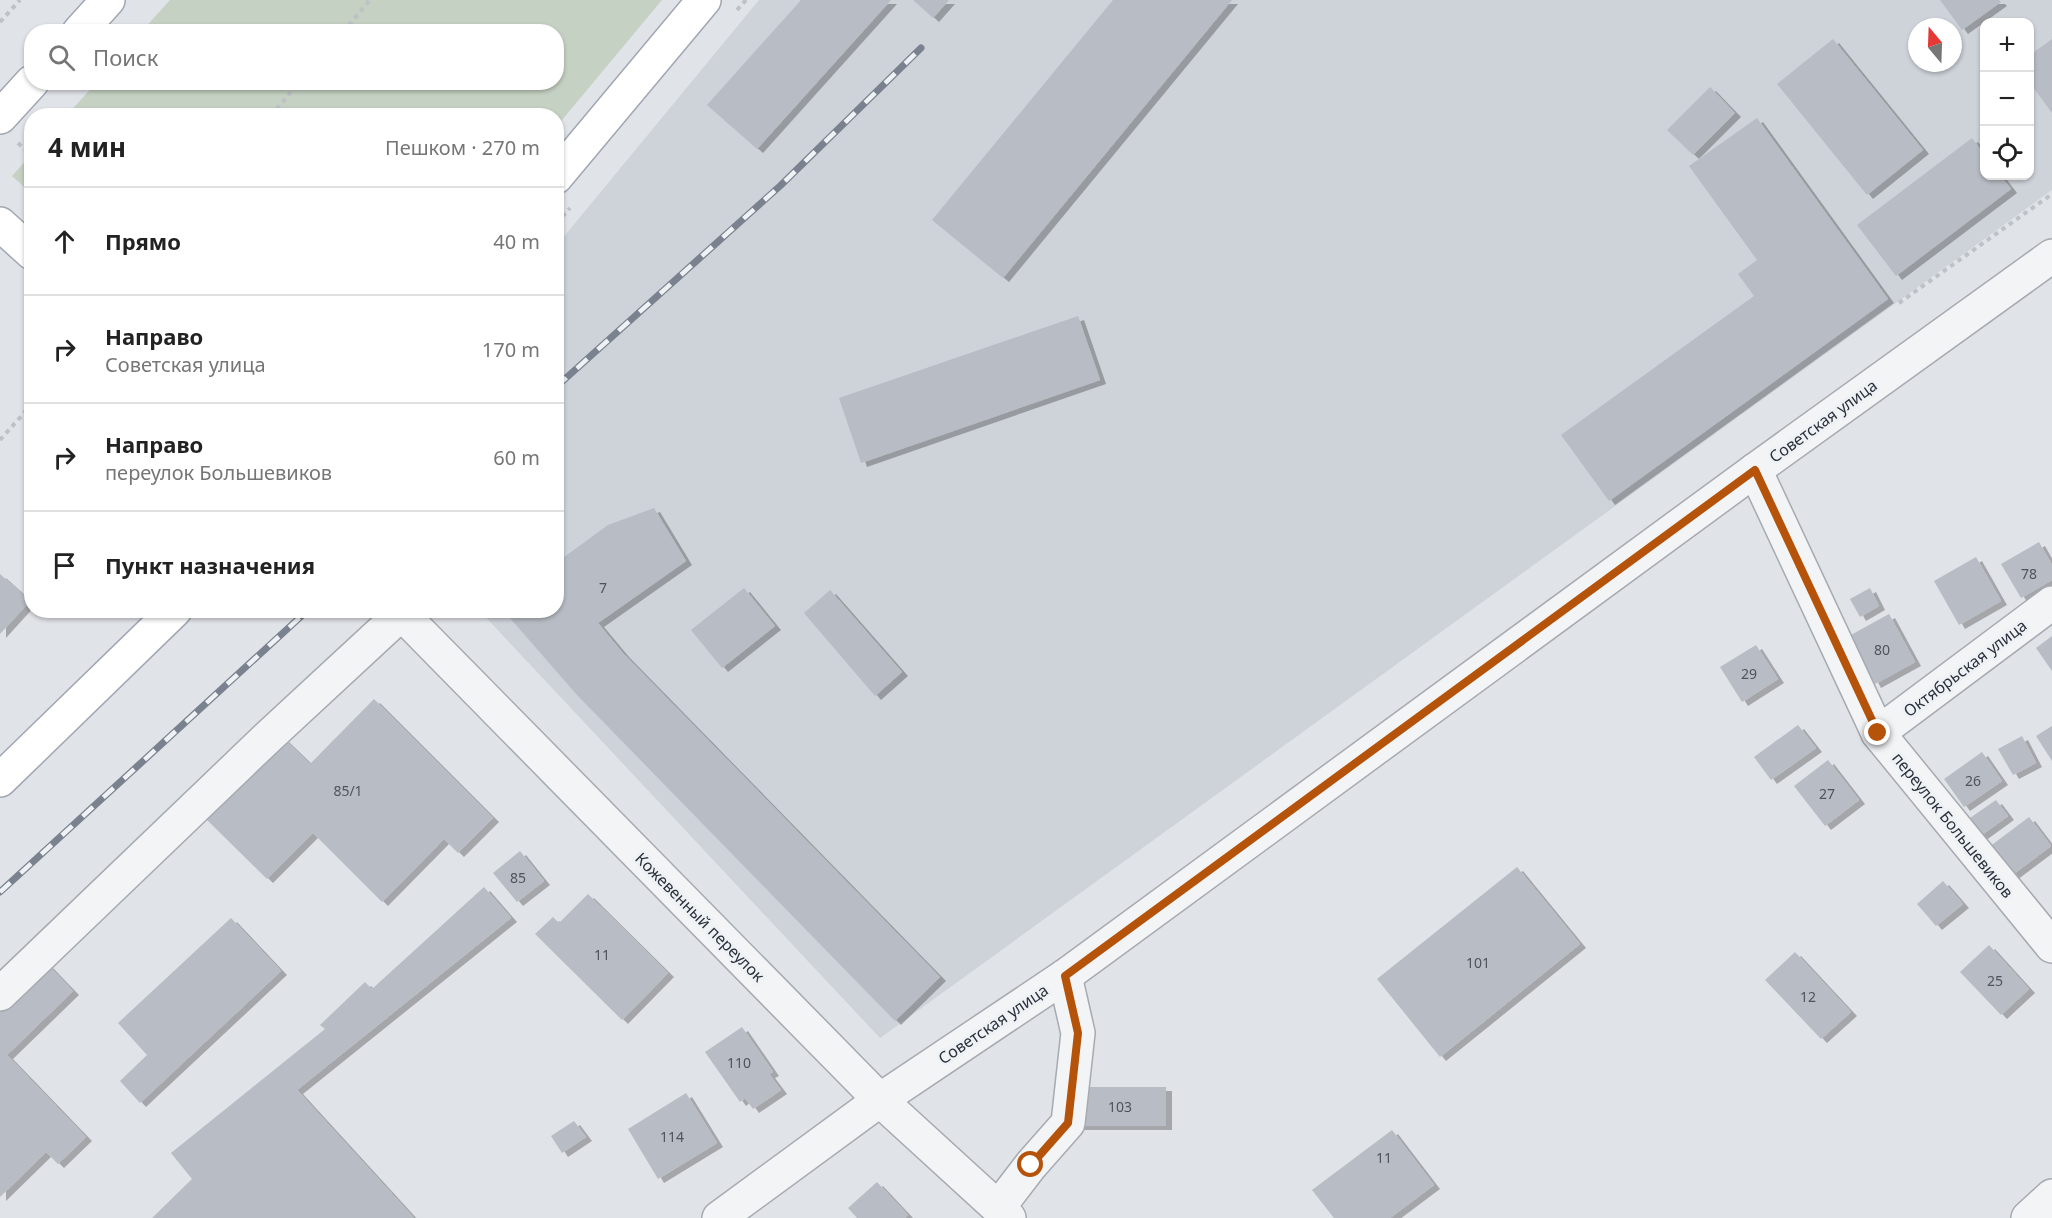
<!DOCTYPE html>
<html lang="ru">
<meta charset="utf-8">
<style>
body{margin:0;font-family:"Noto Sans",sans-serif;background:#f6f6f6;color:#222}
.controls{position:absolute;right:18px;top:18px;display:grid;overflow:hidden;border-radius:12px;box-shadow:0 2px 4px #0004}
.controls button{width:54px;height:54px;display:grid;place-items:center;padding:0;border:0;border-bottom:2px solid #e0e0e0;background:#fff;color:#222;font:30px sans-serif}
.compass{position:absolute;left:1908px;top:18px;width:54px;height:54px;border-radius:50%;background:#fff;box-shadow:0 2px 4px #0004;rotate:341deg}
.stop{position:absolute;width:18px;height:18px;margin:-14px;border:4px solid #b45309;border-radius:50%;background:#fff}
.stop.end{background:#b45309;border-color:#fff;box-shadow:0 2px 6px #0008}
.list{margin:0;padding:0;list-style:none}
h2{display:flex;justify-content:space-between;align-items:center;height:78px;margin:0;padding:0 24px;font-size:26px}
h2 small{font-size:20px;font-weight:400;color:#767676}
.list li{display:grid;grid-template-columns:39px 1fr auto;gap:18px;align-items:center;box-sizing:border-box;height:108px;padding:0 24px;border-top:2px solid #e0e0e0}
.list b{display:block;font-size:22px;white-space:nowrap}
.list p{margin:0;font-size:20px;white-space:nowrap;color:#767676}
.list em{font-size:20px;font-style:normal;color:#767676}
.icon{flex:none;width:33px;height:33px;fill:none;stroke:currentColor;stroke-width:2;stroke-linecap:round;stroke-linejoin:round}
.map{position:relative;flex:none;width:2052px;height:1218px;overflow:hidden}
.search{position:absolute;background:#fff;box-shadow:0 2px 4px #0004;left:24px;top:24px;width:540px;height:66px;display:flex;align-items:center;gap:15px;box-sizing:border-box;padding:0 21px;border-radius:24px;color:#767676;font-size:22px}
.panel{position:absolute;background:#fff;box-shadow:0 2px 4px #0004;left:24px;top:108px;width:540px;height:510px;border-radius:24px}
.map>svg:first-child{display:block}
.built{fill:#ced2d9;fill-rule:evenodd}
.green{fill:#c5d1c2}
.building{fill:#b8bcc4;filter:url(#shadow)}
.lines{fill:none;stroke-linecap:round;stroke-linejoin:round}
.minor-casing{stroke:#a6aab1;stroke-width:36}
.major-casing{stroke:#a1a7b2;stroke-width:36}
.path{stroke:#bec1c6;stroke-width:4;stroke-dasharray:4.5 4.5;stroke-linecap:butt}
.minor{stroke:#f2f4f6;stroke-width:33}
.major{stroke:#fff;stroke-width:33}
.rail-casing{stroke:#7b828f;stroke-width:7}
.rail{stroke:#eff2f5;stroke-width:4.5;stroke-dasharray:14;stroke-linecap:butt}
.route{stroke:#b45309;stroke-width:8}
.labels{text-anchor:middle;dominant-baseline:central;stroke-width:6;stroke-linejoin:round;paint-order:stroke}
.number-label{font-size:14px;fill:#4e545f}
.street-label{font-size:16px;fill:#2a313d;stroke:#eff2f5}
</style>
<div class="map">
<svg width="2052" height="1218" viewBox="0 0 2052 1218">
<defs>
<filter id="shadow"><feDropShadow dx="6" dy="4" stdDeviation="0" flood-color="#0004"/></filter>
</defs>
<rect width="100%" height="100%" fill="#e0e3e8"/>
<path class="built" d="M759,0H2052V190L880,1038L480,611L556,610L557,245ZM1984,22H2030V176H1984ZM1917,27H1953V63H1917Z"/>
<g class="green">
<polygon points="170,0 662,0 557,126 556,116 67,115 96,83 556,82 556,32 142,31"/>
<polygon points="31,155 31,193 12,176"/>
</g>
<g class="building">
<polygon points="801,0 891,0 757,149 707,105"/>
<polygon points="913,0 949,0 933,18"/>
<polygon points="1113,0 1232,0 1003,278 932,220"/>
<polygon points="1940,0 1999,0 2001,2 1962,30"/>
<polygon points="1833,39 1923,150 1867,195 1777,84"/>
<polygon points="2052,39 2052,113 2030,83 2030,55"/>
<polygon points="1710,87 1735,113 1693,155 1667,130"/>
<polygon points="1757,118 1888,299 1609,501 1561,435 1754,296 1738,274 1757,260 1689,166"/>
<polygon points="1972,138 1984,154 1984,176 2001,176 2011,189 1896,276 1857,225"/>
<polygon points="1078,316 1100,380 861,463 839,398"/>
<polygon points="654,508 686,561 598,623 623,653 940,977 895,1021 577,695 503,610 556,610 556,563 608,525"/>
<polygon points="2039,542 2052,565 2052,580 2021,598 2001,564"/>
<polygon points="1976,557 2001,601 1959,625 1934,581"/>
<polygon points="0,574 30,601 0,634"/>
<polygon points="744,588 775,626 722,668 691,630"/>
<polygon points="1870,588 1879,606 1860,617 1850,599"/>
<polygon points="830,590 902,672 875,696 804,613"/>
<polygon points="1889,614 1915,662 1875,684 1849,636"/>
<polygon points="2052,636 2052,671 2036,648"/>
<polygon points="1756,645 1778,679 1742,702 1720,667"/>
<polygon points="374,699 493,818 458,853 444,839 382,902 313,833 267,879 204,817 283,738 310,764"/>
<polygon points="1798,725 1816,748 1771,780 1754,757"/>
<polygon points="2052,726 2052,761 2036,736"/>
<polygon points="2022,736 2036,763 2013,775 1998,749"/>
<polygon points="1982,752 2002,781 1964,807 1944,779"/>
<polygon points="1828,760 1859,800 1825,826 1794,786"/>
<polygon points="1996,800 2008,816 1979,837 1967,820"/>
<polygon points="2029,817 2051,846 2011,876 1989,847"/>
<polygon points="520,851 544,881 517,902 493,873"/>
<polygon points="1517,867 1580,944 1440,1057 1377,979"/>
<polygon points="1943,881 1963,904 1936,926 1917,904"/>
<polygon points="484,887 511,918 297,1090 414,1218 152,1218 192,1179 171,1153 325,1029 320,1025 365,982 372,989"/>
<polygon points="588,894 668,973 622,1020 535,934 553,917 559,923"/>
<polygon points="231,918 281,971 140,1103 120,1081 147,1055 118,1023"/>
<polygon points="1989,945 2029,989 2001,1015 1960,972"/>
<polygon points="1795,952 1851,1012 1821,1039 1765,980"/>
<polygon points="47,964 73,991 7,1055 86,1137 58,1164 46,1152 0,1197 0,1009"/>
<polygon points="742,1027 773,1072 769,1074 781,1090 753,1109 745,1098 740,1102 705,1052"/>
<rect x="1074" y="1087" width="92" height="39"/>
<polygon points="686,1093 717,1143 658,1179 628,1129"/>
<polygon points="574,1121 586,1137 562,1153 551,1136"/>
<polygon points="1392,1130 1434,1185 1390,1218 1334,1218 1312,1190"/>
<polygon points="877,1182 908,1215 905,1218 857,1218 848,1208"/>
</g>
<g class="lines">
<g class="minor-casing">
<g id="minor">
<polyline points="1755,470 1878,733 2052,946"/>
<polyline points="398,610 880,1100 1009,1218"/>
<polyline points="1878,733 2052,603"/>
<polyline points="0,994 266,739 401,614"/>
<polyline points="998,1208 1031,1165 1068,1123 1078,1033 1065,976"/>
<polyline points="719,1218 880,1100 1065,976 1755,470 2052,256"/>
<polyline points="2028,1218 2052,1196"/>
</g>
</g>
<g class="major-casing">
<g id="major">
<polyline points="79,32 108,0"/>
<polyline points="0,117 32,82"/>
<polyline points="556,177 704,0"/>
<polyline points="0,224 32,253"/>
<polyline points="0,780 175,610"/>
</g>
</g>
<g class="path">
<polyline points="737,10 746,0"/>
<polyline points="0,22 20,0"/>
<polyline points="343,32 370,0"/>
<polyline points="271,116 299,82"/>
<polyline points="18,143 32,156"/>
<polyline points="556,223 570,208"/>
<polyline points="1899,303 2052,194"/>
<polyline points="0,440 32,404"/>
</g>
<use href="#minor" class="minor"/>
<use href="#major" class="major"/>
<g class="rail-casing">
<g id="rail">
<polyline points="556,387 780,186 921,48"/>
<polyline points="0,892 308,610"/>
</g>
</g>
<use href="#rail" class="rail"/>
</g>
<g class="lines">
<polyline class="route" points="1031,1165 1068,1123 1078,1033 1065,976 1755,470 1878,733"/>
</g>
<g class="labels">
<g class="number-label">
<text x="2029" y="573">78</text>
<text x="603" y="587">7</text>
<text x="1882" y="649">80</text>
<text x="1749" y="673">29</text>
<text x="1973" y="780">26</text>
<text x="348" y="790">85/1</text>
<text x="1827" y="793">27</text>
<text x="518" y="877">85</text>
<text x="602" y="954">11</text>
<text x="1478" y="962">101</text>
<text x="1995" y="980">25</text>
<text x="1808" y="996">12</text>
<text x="739" y="1062">110</text>
<text x="1120" y="1106">103</text>
<text x="672" y="1136">114</text>
<text x="1384" y="1157">11</text>
</g>
<g class="street-label">
<text transform="translate(1823 421) rotate(-36)">Советская улица</text>
<text transform="translate(1965 668) rotate(-37)">Октябрьская улица</text>
<text transform="translate(1953 825) rotate(51)">переулок Большевиков</text>
<text transform="translate(700 917) rotate(45)">Кожевенный переулок</text>
<text transform="translate(993 1024) rotate(-34)">Советская улица</text>
</g>
</g>
</svg>
<div class="controls">
<button>+</button>
<button>−</button>
<button><svg class="icon" aria-label="locate" viewBox="0 0 24 24"><circle cx="12" cy="12" r="6"/><path d="M12 2v4M12 18v4M2 12h4M18 12h4"/></svg></button>
</div>
<svg class="compass" viewBox="-18 -18 36 36"><path d="M0-13l5 13h-10z" fill="#e53935"/><path d="M0 13l5-13h-10z" fill="#767676"/></svg>
<div class="stop" style="left:1031px;top:1165px"></div>
<div class="stop end" style="left:1878px;top:733px"></div>
<div class="search"><svg class="icon" aria-label="search" viewBox="0 0 24 24"><circle cx="10" cy="10" r="6"/><path d="M15 15l6 6"/></svg>Поиск</div>
<section class="panel">
<h2>4 мин<small>Пешком · 270 m</small></h2>
<ul class="list">
<li><svg class="icon" aria-label="ahead" viewBox="0 0 24 24"><path d="M12 20V5M6 11l6-6 6 6"/></svg><div><b>Прямо</b></div><em>40 m</em></li>
<li><svg class="icon" aria-label="right" viewBox="0 0 24 24"><path d="M7 20v-9h11M14 6l5 5-5 5"/></svg><div><b>Направо</b><p>Советская улица</p></div><em>170 m</em></li>
<li><svg class="icon" aria-label="right" viewBox="0 0 24 24"><path d="M7 20v-9h11M14 6l5 5-5 5"/></svg><div><b>Направо</b><p>переулок Большевиков</p></div><em>60 m</em></li>
<li><svg class="icon" aria-label="arrive" viewBox="0 0 24 24"><path d="M6 21V4h12l-3 4 3 4H6"/></svg><div><b>Пункт назначения</b></div></li>
</ul>
</section>
</div>
